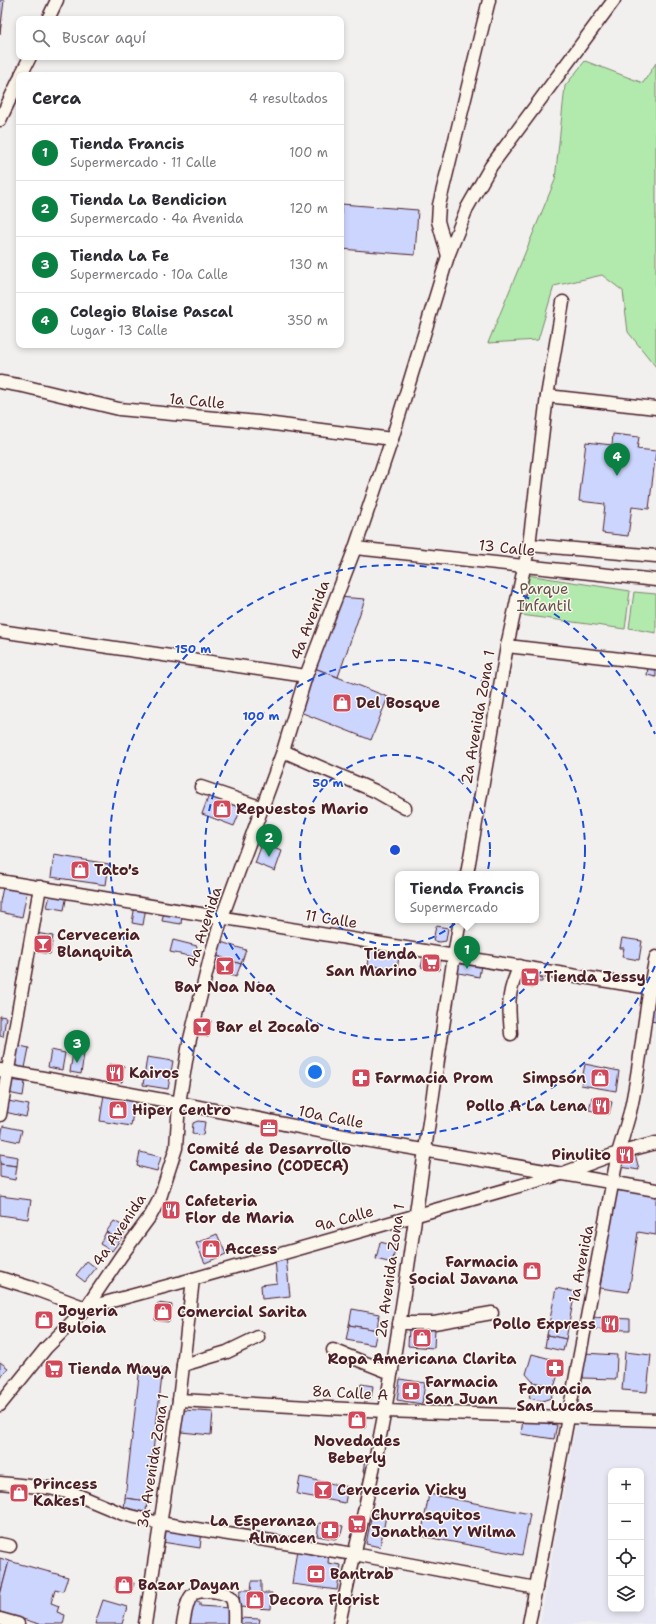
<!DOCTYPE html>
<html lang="es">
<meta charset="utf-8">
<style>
body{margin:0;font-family:"Shantell Sans",sans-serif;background:#f2f2f3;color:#2b2b33}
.controls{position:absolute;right:12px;bottom:12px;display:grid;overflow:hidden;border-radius:8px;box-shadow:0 2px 6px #0003}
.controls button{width:36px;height:36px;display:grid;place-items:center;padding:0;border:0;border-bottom:1px solid #e1e1e2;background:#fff;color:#2b2b33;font:20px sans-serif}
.you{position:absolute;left:315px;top:1072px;width:14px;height:14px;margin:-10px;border:3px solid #fff;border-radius:50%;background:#1a73e8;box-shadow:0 0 0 6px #1a73e833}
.badge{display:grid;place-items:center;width:26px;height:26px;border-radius:50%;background:#0b8043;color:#fff;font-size:13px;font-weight:700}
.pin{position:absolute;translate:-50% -33px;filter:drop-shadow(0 1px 2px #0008)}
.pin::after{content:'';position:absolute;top:21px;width:14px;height:12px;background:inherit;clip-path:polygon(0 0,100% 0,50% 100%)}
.popup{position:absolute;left:395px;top:871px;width:144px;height:52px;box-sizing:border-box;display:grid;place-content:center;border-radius:8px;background:#fff;filter:drop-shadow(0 1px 3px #0005);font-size:13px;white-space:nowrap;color:#7c7c81}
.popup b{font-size:15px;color:#2b2b33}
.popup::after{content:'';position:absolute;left:50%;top:100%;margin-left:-8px;border:8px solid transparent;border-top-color:#fff}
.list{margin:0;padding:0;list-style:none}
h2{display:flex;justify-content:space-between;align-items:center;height:52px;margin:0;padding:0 16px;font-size:17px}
h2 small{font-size:13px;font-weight:400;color:#7c7c81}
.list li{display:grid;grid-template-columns:26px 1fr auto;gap:12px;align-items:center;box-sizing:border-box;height:56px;padding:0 16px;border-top:1px solid #e1e1e2}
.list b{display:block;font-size:15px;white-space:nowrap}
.list p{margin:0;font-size:13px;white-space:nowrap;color:#7c7c81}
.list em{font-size:13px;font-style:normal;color:#7c7c81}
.icon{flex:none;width:22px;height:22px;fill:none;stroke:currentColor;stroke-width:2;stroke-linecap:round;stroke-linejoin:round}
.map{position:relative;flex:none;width:656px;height:1624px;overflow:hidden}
.search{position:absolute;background:#fff;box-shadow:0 2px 6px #0003;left:16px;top:16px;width:328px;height:44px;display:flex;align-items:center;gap:10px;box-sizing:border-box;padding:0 14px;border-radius:8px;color:#7c7c81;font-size:15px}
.panel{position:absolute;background:#fff;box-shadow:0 2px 6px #0003;left:16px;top:72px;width:328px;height:276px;border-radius:8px}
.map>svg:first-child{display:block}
.built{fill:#e7e8f3;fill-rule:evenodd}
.green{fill:#b2eaae;stroke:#7e846c}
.building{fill:#ccd5fd;stroke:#4a1f2b}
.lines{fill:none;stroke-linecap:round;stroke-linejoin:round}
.minor-casing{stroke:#4a1f2b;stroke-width:15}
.minor{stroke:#fbf7ec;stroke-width:12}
.ring{fill:none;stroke:#1d4ed8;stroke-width:2;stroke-dasharray:7 5}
.labels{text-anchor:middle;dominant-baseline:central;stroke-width:3;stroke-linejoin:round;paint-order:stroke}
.street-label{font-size:15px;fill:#4a1f2b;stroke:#fbf7ec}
.park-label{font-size:15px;fill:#64524c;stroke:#fbf7ec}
.poi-label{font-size:15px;font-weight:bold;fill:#4a1f2b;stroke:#fbf7ec;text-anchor:start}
.centre{fill:#1d4ed8;stroke:#fbf7ec;stroke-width:2}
.ring-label{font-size:12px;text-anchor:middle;font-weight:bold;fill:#1d4ed8;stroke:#fbf7ec;stroke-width:3;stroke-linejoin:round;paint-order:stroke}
</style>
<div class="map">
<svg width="656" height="1624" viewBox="0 0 656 1624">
<rect width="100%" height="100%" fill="#f2f0ef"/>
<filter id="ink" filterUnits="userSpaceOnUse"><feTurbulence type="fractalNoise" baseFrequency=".025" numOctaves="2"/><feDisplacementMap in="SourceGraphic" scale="8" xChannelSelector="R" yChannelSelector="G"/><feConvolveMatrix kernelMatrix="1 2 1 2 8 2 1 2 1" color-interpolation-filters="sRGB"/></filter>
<g filter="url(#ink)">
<path class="built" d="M576,1422L656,1425V1624H540ZM611,1471H641V1609H611Z"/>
<g class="green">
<polygon points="585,61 643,83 656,63 656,367 628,332 623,291 602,275 554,286 538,340 488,343 555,180 565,86"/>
<polygon points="527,575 630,591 625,629 521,615"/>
<polygon points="634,592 656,594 656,633 629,628"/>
</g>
<g class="building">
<polygon points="0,0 4,0 0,34"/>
<polygon points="341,204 418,210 415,255 341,249"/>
<polygon points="613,434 639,437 637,449 656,451 649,509 632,507 628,536 602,533 605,504 579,501 586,442 612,445"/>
<polygon points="338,597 365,599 338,677 312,667"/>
<polygon points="312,667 388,697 371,740 295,710"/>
<polygon points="648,667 656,668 656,677 647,675"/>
<polygon points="210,792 243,804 234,826 202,814"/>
<polygon points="262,844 282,851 275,871 255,863"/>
<polygon points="54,855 109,864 106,885 51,877"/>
<polygon points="3,887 27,892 22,917 0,912 0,902"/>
<polygon points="51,892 67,895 64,910 47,907"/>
<polygon points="135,905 146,907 143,925 132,923"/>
<polygon points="164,911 182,915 181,924 162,921"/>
<polygon points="436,926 448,928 446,941 440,942 433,941"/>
<polygon points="36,933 53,936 50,954 32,951"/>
<polygon points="622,938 642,941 639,960 622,957 624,948 620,948"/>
<polygon points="173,940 197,946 194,957 170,952"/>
<polygon points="221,942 246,950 241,964 217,956"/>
<polygon points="371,945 400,950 397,970 368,965"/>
<polygon points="214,955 241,964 236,977 209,968"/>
<polygon points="424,955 441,958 439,970 421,967"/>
<polygon points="456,961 481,965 479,977 454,972"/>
<polygon points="527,970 536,972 533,988 524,986"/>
<polygon points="536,972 543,973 542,982 535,982"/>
<polygon points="650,992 656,993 656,1022 651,1021 653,1015 647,1014"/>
<polygon points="0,1016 6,1017 3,1037 0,1036"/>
<polygon points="196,1017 211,1021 208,1037 193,1034"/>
<polygon points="16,1045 29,1048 25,1068 11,1065"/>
<polygon points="51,1050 65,1053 62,1070 48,1067"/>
<polygon points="73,1052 84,1054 81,1074 70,1072"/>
<polygon points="147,1057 173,1061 168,1089 143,1085"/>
<polygon points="109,1064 124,1066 122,1082 107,1080"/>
<polygon points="585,1064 619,1071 616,1091 581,1085"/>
<polygon points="10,1080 25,1082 23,1096 8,1093"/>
<polygon points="104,1094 135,1099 131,1126 100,1121"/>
<polygon points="592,1097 612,1102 609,1114 589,1110"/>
<polygon points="8,1101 29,1105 26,1117 5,1112"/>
<polygon points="198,1121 205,1122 203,1135 192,1134 193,1123"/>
<polygon points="3,1126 22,1130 19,1142 1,1138"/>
<polygon points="634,1149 639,1170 621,1167 624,1152"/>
<polygon points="140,1152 161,1157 157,1171 137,1166"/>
<polygon points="0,1154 18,1157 17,1166 0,1164"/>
<polygon points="0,1164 17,1166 15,1180 0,1177"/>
<polygon points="615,1190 656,1196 656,1235 638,1232 629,1292 600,1288"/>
<polygon points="0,1196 31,1200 28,1219 0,1215"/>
<polygon points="167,1204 178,1211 174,1216 163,1209"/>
<polygon points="114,1221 127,1228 120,1240 106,1232"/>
<polygon points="106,1232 120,1240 112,1251 100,1244"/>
<polygon points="217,1234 226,1254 205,1263 196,1243"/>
<polygon points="380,1242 396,1246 392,1263 376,1259"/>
<polygon points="286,1257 290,1296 262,1299 261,1285 277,1283 275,1258"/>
<polygon points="87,1261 96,1268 85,1282 76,1275"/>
<polygon points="556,1288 575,1292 566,1339 547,1335"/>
<polygon points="158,1303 172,1305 169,1322 155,1320"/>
<polygon points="352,1309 379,1314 377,1330 349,1325"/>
<polygon points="41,1314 50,1321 47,1326 38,1319"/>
<polygon points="591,1317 630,1319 630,1330 590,1329"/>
<polygon points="349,1325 377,1330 374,1345 346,1340"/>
<polygon points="409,1327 435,1329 434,1348 408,1346"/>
<polygon points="547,1335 566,1339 563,1351 545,1347"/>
<polygon points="625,1352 651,1355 647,1392 622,1390"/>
<polygon points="584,1353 617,1355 616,1379 583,1378"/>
<polygon points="532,1354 562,1362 554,1387 533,1382 526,1374"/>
<polygon points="0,1362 8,1368 0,1378"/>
<polygon points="52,1363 60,1369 56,1375 48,1369"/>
<polygon points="140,1367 163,1368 147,1501 125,1498"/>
<polygon points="400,1379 425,1383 422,1404 397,1400"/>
<polygon points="533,1382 554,1387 551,1398 542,1401 529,1398"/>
<polygon points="361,1384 373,1386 371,1399 359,1397"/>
<polygon points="183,1410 213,1412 211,1435 181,1432"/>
<polygon points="350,1412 366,1414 365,1428 348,1426"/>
<polygon points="523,1420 557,1425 554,1439 521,1434"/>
<polygon points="365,1459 374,1461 372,1473 363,1472"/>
<polygon points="300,1477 348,1487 345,1503 297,1494"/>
<polygon points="429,1494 530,1514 522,1555 421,1536"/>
<polygon points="125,1498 147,1501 146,1512 124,1510"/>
<polygon points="372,1513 386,1516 380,1547 366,1544"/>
<polygon points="319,1523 343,1526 341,1534 335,1539 317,1536"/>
<polygon points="165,1525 202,1531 200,1548 162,1542"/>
<polygon points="297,1549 329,1553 328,1563 341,1565 337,1590 292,1584"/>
<polygon points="0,1558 9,1561 0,1595"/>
<polygon points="9,1561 68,1577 63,1591 55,1589 51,1603 59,1606 57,1612 65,1615 63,1624 39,1624 0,1612 0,1595"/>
<polygon points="117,1578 134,1583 131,1593 115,1588"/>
<polygon points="252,1581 261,1581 261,1593 272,1593 271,1609 239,1607 240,1590 251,1590"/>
<polygon points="103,1600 127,1607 122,1624 95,1624"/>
<polygon points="181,1600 200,1602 200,1606 230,1608 228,1624 179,1624"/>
<polygon points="238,1618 260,1619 259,1624 237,1624"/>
</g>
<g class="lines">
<g class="minor-casing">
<g id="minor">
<polyline points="48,19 57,0"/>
<polyline points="21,75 30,57"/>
<polyline points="0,120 19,80"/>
<polyline points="448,256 438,221 439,205 489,0"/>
<polyline points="0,382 23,386 119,409 258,422 392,439"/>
<polyline points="547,396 656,408"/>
<polyline points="529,545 656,556"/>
<polyline points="355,548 656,580"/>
<polyline points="0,631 306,676"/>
<polyline points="507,646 656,663"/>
<polyline points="283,751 375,791 405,808"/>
<polyline points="201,787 263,808"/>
<polyline points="467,874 507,646 529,545 547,396 563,302"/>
<polyline points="0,881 656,989"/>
<path d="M511,1034C509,1004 506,995 520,966"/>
<polyline points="0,1070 179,1103 359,1139 656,1190"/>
<polyline points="0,1115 40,887"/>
<polyline points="0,1278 32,1288 86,1308"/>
<polyline points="86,1308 121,1256 151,1215 160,1198 176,1148 179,1103 189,1043 210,958 222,917 283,751 306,676 355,548 392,439 448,256 467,208 491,166 614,0"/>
<polyline points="399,1323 434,1323 492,1313"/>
<polyline points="333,1350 386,1371 392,1371"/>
<polyline points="183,1365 227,1352 258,1337"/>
<polyline points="179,1400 385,1411 656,1420"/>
<polyline points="0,1405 46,1348 86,1308 193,1279 561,1174 618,1153 656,1143"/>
<polyline points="0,1483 49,1488 75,1494 123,1514 159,1523 354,1554 536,1588"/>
<polyline points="0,1544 10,1546"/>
<polyline points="0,1619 18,1624"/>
<polyline points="145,1624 179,1400 193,1279"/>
<path d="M183,1624C185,1615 186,1602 192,1595C198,1588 228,1591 232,1599C235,1606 234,1617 234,1624"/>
<path d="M339,1624C354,1553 372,1482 385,1410C414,1247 432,1083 460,920"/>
<path d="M529,1624L618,1153C622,1140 626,1126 630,1112C642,1061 644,1008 656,957"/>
</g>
</g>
<use href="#minor" class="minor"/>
</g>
</g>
<g class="ring">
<circle cx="395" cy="850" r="95"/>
<circle cx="395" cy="850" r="190"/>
<path d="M655 966A285 285 0 1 1 655 734"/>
</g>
<defs>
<g id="shop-square" transform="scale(1)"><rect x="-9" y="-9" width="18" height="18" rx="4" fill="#d1495b" stroke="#fbf7ec"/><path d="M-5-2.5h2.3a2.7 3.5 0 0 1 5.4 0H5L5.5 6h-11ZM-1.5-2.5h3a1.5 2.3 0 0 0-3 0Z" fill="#fff"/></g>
<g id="bar-square" transform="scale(1)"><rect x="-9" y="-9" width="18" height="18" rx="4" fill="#d1495b" stroke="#fbf7ec"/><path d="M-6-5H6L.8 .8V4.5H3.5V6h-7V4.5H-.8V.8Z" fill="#fff"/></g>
<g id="supermarket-square" transform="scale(1)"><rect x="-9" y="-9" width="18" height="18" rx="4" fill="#d1495b" stroke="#fbf7ec"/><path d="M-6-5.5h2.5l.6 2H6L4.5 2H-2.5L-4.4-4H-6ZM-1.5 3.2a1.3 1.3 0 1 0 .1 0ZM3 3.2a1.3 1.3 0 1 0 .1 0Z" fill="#fff"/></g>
<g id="restaurant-square" transform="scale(1)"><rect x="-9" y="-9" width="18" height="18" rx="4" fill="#d1495b" stroke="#fbf7ec"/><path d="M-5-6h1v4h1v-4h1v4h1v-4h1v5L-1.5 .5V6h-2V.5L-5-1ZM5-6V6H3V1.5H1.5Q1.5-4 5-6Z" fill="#fff"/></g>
<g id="pharmacy-square" transform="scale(1)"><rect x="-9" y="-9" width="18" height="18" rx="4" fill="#d1495b" stroke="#fbf7ec"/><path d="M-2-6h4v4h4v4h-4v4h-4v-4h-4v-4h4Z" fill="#fff"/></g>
<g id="office-square" transform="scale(1)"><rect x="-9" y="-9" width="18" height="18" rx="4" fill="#d1495b" stroke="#fbf7ec"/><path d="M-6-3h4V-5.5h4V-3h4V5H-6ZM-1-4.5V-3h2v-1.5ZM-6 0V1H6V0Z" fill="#fff"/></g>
<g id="bank-square" transform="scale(1)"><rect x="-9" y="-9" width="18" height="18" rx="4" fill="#d1495b" stroke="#fbf7ec"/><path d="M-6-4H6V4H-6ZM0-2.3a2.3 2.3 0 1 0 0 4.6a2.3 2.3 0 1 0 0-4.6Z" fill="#fff"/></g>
</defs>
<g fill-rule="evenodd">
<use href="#shop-square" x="342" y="703"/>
<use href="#shop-square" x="222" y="809"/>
<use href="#shop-square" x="80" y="870"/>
<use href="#bar-square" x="43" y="944"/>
<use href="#supermarket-square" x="431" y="963"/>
<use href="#bar-square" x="225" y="966"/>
<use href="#supermarket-square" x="530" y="977"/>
<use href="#bar-square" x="202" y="1027"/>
<use href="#restaurant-square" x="115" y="1073"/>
<use href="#pharmacy-square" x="361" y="1078"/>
<use href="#shop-square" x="600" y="1078"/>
<use href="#restaurant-square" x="601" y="1106"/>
<use href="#shop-square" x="118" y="1110"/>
<use href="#office-square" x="269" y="1128"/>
<use href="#restaurant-square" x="625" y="1155"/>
<use href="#restaurant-square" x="171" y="1210"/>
<use href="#shop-square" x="211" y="1249"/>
<use href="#shop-square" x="532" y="1271"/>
<use href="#shop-square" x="163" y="1312"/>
<use href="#shop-square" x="44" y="1320"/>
<use href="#restaurant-square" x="610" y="1324"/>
<use href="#shop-square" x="422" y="1338"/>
<use href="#pharmacy-square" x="555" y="1368"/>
<use href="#supermarket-square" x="54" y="1369"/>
<use href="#pharmacy-square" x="411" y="1391"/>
<use href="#shop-square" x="357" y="1420"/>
<use href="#bar-square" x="323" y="1490"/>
<use href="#shop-square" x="19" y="1493"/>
<use href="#supermarket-square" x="357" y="1524"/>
<use href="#pharmacy-square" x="330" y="1530"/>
<use href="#bank-square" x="316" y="1574"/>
<use href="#shop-square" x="124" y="1585"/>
<use href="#shop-square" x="255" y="1600"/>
</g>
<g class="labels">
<g class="street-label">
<text transform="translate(197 401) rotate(5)">1a Calle</text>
<text transform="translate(507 548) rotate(6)">13 Calle</text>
<text transform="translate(310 620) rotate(-69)">4a Avenida</text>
<text transform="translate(478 717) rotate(-80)">2a Avenida Zona 1</text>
<text transform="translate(331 919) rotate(9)">11 Calle</text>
<text transform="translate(204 927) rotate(-72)">4a Avenida</text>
<text transform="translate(331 1117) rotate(11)">10a Calle</text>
<text transform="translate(344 1219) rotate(-16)">9a Calle</text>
<text transform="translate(119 1230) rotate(-56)">4a Avenida</text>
<text transform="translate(581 1264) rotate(-79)">1a Avenida</text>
<text transform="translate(390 1271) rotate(-82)">2a Avenida Zona 1</text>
<text transform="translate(350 1393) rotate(3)">8a Calle A</text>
<text transform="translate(153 1461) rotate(-81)">3a Avenida Zona 1</text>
</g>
<g class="park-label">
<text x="544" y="589">Parque<tspan x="544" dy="17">Infantil</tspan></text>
</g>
<g class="poi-label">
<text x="356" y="703">Del Bosque</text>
<text x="236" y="809">Repuestos Mario</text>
<text x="94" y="870">Tato's</text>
<text x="57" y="935">Cerveceria<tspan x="57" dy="17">Blanquita</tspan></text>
<text x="417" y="954" text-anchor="end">Tienda<tspan x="417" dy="17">San Marino</tspan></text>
<text x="544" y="977">Tienda Jessy</text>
<text x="225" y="987" text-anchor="middle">Bar Noa Noa</text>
<text x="216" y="1027">Bar el Zocalo</text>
<text x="129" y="1073">Kairos</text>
<text x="375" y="1078">Farmacia Prom</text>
<text x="586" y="1078" text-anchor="end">Simpson</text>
<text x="587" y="1106" text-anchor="end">Pollo A La Lena</text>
<text x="132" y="1110">Hiper Centro</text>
<text x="269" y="1149" text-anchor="middle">Comité de Desarrollo<tspan x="269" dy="17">Campesino (CODECA)</tspan></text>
<text x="611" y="1155" text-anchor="end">Pinulito</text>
<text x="185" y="1201">Cafeteria<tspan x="185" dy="17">Flor de Maria</tspan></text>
<text x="225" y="1249">Access</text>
<text x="518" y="1262" text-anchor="end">Farmacia<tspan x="518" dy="17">Social Javana</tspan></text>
<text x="58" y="1311">Joyeria<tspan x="58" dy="17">Buloia</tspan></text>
<text x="177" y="1312">Comercial Sarita</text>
<text x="596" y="1324" text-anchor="end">Pollo Express</text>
<text x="422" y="1359" text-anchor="middle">Ropa Americana Clarita</text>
<text x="68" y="1369">Tienda Maya</text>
<text x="425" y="1382">Farmacia<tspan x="425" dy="17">San Juan</tspan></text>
<text x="555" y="1389" text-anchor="middle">Farmacia<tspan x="555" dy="17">San Lucas</tspan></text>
<text x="357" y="1441" text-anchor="middle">Novedades<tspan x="357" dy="17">Beberly</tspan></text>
<text x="33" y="1484">Princess<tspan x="33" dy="17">Kakes1</tspan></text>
<text x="337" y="1490">Cerveceria Vicky</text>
<text x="371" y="1515">Churrasquitos<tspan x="371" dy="17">Jonathan Y Wilma</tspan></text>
<text x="316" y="1521" text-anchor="end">La Esperanza<tspan x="316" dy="17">Almacen</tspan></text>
<text x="330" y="1574">Bantrab</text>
<text x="138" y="1585">Bazar Dayan</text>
<text x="269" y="1600">Decora Florist</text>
</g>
</g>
<circle cx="395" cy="850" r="6" class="centre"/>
<g class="ring-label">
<text x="193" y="653">150 m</text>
<text x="261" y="720">100 m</text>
<text x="328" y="787">50 m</text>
</g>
</svg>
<div class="controls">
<button>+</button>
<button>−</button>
<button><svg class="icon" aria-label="locate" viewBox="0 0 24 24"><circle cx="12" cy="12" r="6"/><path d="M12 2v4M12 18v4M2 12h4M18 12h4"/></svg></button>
<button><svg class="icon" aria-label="layers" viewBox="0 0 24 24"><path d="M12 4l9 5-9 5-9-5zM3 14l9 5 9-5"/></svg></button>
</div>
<div class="you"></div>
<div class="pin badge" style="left:467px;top:969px">1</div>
<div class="popup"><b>Tienda Francis</b>Supermercado</div>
<div class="pin badge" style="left:269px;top:857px">2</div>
<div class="pin badge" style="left:77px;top:1063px">3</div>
<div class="pin badge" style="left:617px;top:476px">4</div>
<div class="search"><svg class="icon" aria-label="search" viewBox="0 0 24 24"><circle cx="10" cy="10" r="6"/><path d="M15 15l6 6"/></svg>Buscar aquí</div>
<section class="panel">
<h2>Cerca<small>4 resultados</small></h2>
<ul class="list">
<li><span class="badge">1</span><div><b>Tienda Francis</b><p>Supermercado · 11 Calle</p></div><em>100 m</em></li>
<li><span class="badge">2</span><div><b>Tienda La Bendicion</b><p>Supermercado · 4a Avenida</p></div><em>120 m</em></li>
<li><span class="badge">3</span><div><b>Tienda La Fe</b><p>Supermercado · 10a Calle</p></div><em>130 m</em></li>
<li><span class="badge">4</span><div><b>Colegio Blaise Pascal</b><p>Lugar · 13 Calle</p></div><em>350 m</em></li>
</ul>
</section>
</div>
